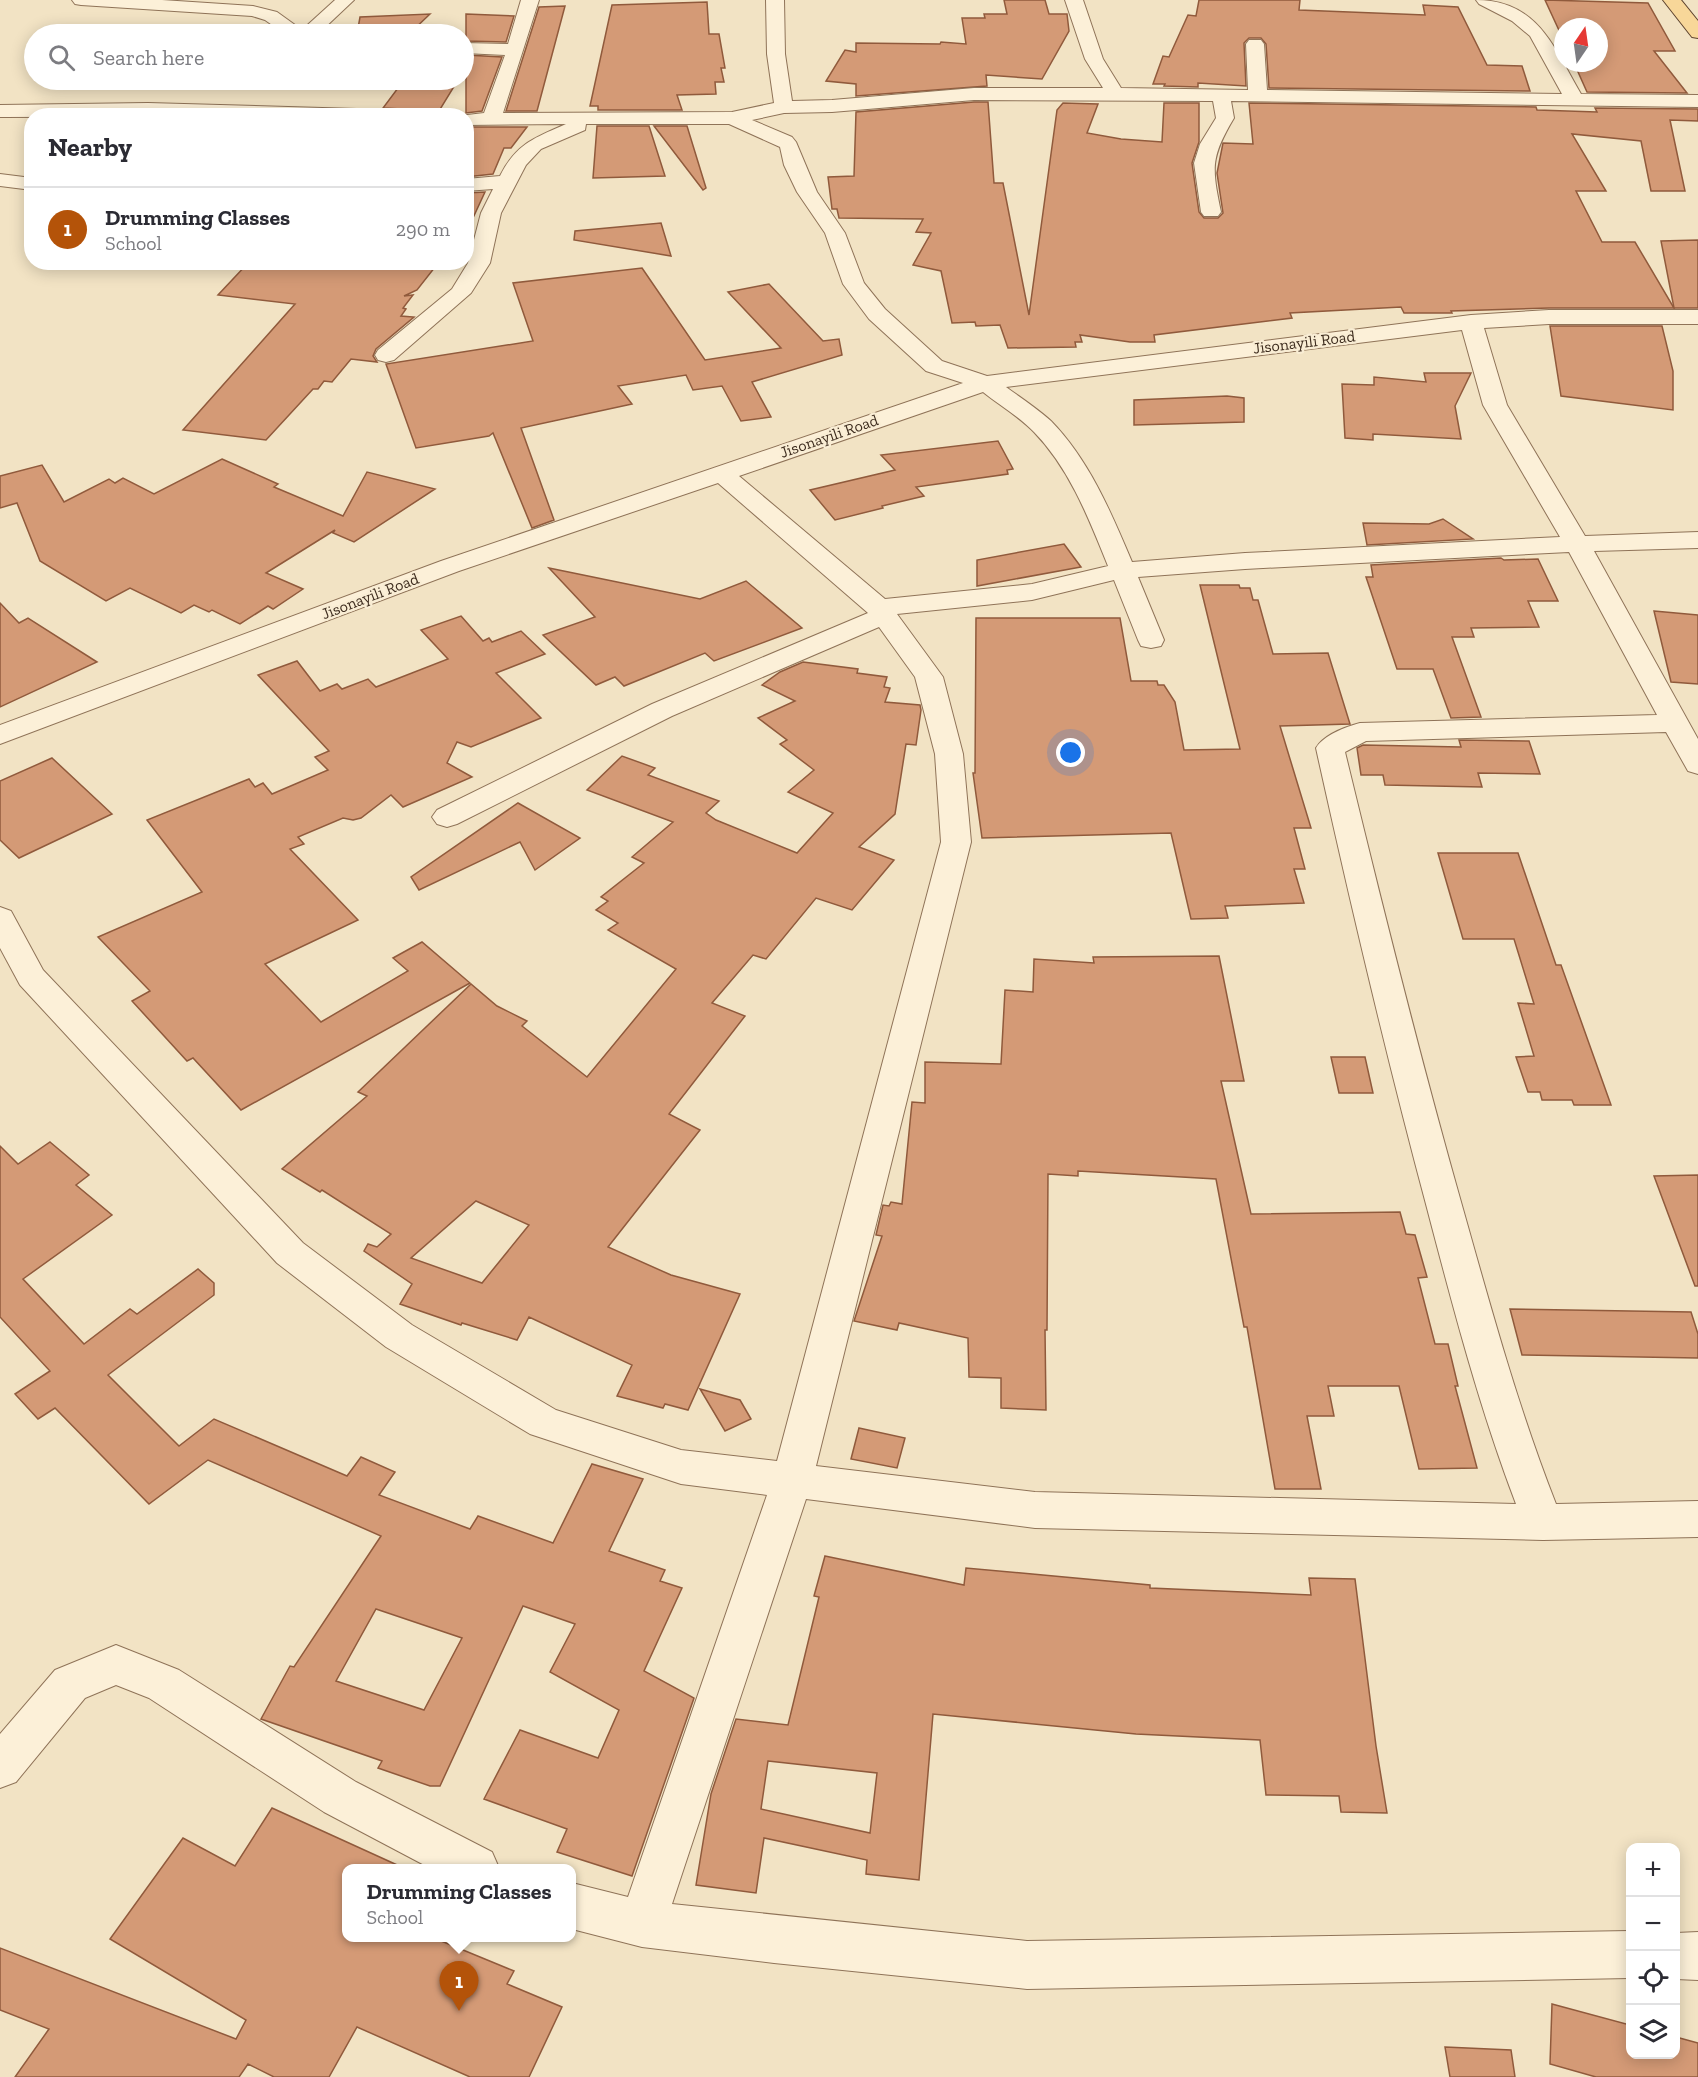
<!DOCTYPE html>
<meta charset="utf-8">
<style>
body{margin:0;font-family:"Zilla Slab",serif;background:#f7f7f7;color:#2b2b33}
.controls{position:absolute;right:18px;bottom:18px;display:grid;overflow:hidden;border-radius:12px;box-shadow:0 3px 15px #0003}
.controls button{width:54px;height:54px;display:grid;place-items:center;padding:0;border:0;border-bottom:2px solid #e1e1e2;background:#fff;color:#2b2b33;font:30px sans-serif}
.compass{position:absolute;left:1554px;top:18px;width:54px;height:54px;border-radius:50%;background:#fff;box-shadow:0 3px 15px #0003;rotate:13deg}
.you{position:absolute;left:1071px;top:753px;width:21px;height:21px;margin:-15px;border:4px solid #fff;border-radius:50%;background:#1a73e8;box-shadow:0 0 0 9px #1a73e833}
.badge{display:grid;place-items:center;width:39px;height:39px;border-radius:50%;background:#b45309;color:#fff;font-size:20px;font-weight:700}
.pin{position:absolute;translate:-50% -50px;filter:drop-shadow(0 2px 3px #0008)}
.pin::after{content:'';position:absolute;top:32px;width:21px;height:18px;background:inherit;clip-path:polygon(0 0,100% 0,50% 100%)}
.popup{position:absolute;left:342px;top:1864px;width:234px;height:78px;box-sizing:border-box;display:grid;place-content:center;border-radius:12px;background:#fff;filter:drop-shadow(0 2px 4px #0005);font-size:20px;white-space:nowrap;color:#7c7c81}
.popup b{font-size:22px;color:#2b2b33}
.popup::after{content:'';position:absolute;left:50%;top:100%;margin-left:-12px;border:12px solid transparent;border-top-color:#fff}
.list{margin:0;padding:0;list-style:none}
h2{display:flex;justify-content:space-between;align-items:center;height:78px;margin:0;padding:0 24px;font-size:26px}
h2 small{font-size:20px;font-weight:400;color:#7c7c81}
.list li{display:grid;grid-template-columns:39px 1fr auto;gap:18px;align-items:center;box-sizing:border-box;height:84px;padding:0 24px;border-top:2px solid #e1e1e2}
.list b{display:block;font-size:22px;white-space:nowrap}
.list p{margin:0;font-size:20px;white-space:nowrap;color:#7c7c81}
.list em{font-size:20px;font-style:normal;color:#7c7c81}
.icon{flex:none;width:33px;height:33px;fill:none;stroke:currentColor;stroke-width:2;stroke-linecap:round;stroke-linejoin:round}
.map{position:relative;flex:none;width:1698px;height:2077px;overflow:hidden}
.search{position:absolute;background:#fff;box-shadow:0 3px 15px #0003;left:24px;top:24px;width:450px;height:66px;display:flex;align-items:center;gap:15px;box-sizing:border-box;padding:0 21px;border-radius:33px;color:#7c7c81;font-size:22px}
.panel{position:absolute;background:#fff;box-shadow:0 3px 15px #0003;left:24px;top:108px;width:450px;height:162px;border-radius:24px}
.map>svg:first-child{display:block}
.building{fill:#d49a76;stroke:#905a3c;stroke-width:1.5;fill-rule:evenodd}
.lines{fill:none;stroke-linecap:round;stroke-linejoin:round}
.minor-casing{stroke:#8f7358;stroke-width:2}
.major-casing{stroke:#5c412d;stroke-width:2}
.minor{fill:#fcf0d8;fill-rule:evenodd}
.major{fill:#f8d799;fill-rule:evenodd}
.labels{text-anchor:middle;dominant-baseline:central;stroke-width:4.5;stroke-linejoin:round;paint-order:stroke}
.far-street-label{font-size:16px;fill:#3d2c1e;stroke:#f9edd4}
</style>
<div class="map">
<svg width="1698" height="2077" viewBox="0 0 1698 2077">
<rect width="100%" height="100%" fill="#f2e3c4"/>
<g class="building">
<polygon points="1004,0 1045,0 1049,14 1067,14 1069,31 1042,79 986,75 987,86 856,96 856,84 826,81 845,50 856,52 856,43 940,44 941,42 966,44 962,18 985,18 984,14 1007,14"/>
<polygon points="1199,0 1300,0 1299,10 1425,15 1423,5 1458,7 1487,65 1522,66 1530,91 1269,88 1266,44 1261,38 1249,38 1244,43 1246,86 1198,83 1198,87 1164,86 1165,84 1153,84 1163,56 1169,57 1188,15 1196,16"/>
<polygon points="1545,0 1648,3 1675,51 1654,51 1687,93 1587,92 1574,63 1599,63 1599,27 1563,27 1563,39"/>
<polygon points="707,2 709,34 719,34 725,68 721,68 724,82 715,82 716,94 677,95 682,110 598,110 598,106 590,106 612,5"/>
<polygon points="565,6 537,111 506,111 539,7"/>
<polygon points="430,14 409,34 357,34 360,17"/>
<polygon points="466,14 514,16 506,42 466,41"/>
<polygon points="466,55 502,57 482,111 466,113"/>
<polygon points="404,80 458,80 439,111 383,108"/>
<polygon points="974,102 988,102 994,183 1003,183 1029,315 1057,110 1063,103 1098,104 1087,133 1121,139 1162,142 1164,103 1199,103 1199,142 1192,163 1199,212 1204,218 1218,218 1223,213 1217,173 1223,143 1253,144 1249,103 1536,107 1537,110 1597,112 1595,108 1698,109 1698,121 1670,120 1685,191 1651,191 1641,141 1572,134 1606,191 1576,191 1602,242 1635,242 1674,308 1549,308 1451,311 1452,313 1404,313 1401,307 1290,313 1292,318 1154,335 1155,342 1130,342 1080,335 1082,342 1075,342 1076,347 1008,348 1000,325 976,326 975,322 952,323 941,271 913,265 931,233 916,232 923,219 839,218 837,209 832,209 828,177 854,176 856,112"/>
<polygon points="597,126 649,126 665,176 593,178"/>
<polygon points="654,126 687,126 706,188 703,190"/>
<polygon points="466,127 527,127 511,148 504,148 493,174 466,177"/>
<polygon points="485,192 466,233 466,193"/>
<polygon points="661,223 671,256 574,240 575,231"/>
<polygon points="1698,240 1698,308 1674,308 1661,241"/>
<polygon points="249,262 439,262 417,290 404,296 413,295 403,308 406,309 401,316 414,317 376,349 373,356 377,362 351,359 332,382 324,381 318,389 313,389 266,440 183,430 295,304 218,295"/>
<polygon points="642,268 705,360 781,348 728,292 769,284 823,341 839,339 842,355 752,382 771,417 741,421 722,386 693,390 686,375 618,386 632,404 521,428 554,520 532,528 493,433 489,436 416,448 386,364 533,341 513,283"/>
<polygon points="1550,326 1662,326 1673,371 1673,410 1561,396"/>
<polygon points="1424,373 1471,373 1455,406 1461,439 1373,434 1373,440 1345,438 1342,384 1374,385 1374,377 1426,382"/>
<polygon points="1227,396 1244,398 1244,422 1134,425 1134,400"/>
<polygon points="998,441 1013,469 1007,470 1008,474 916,487 924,496 882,506 883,508 835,520 810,490 895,470 881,455"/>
<polygon points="222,459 278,484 274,487 343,516 367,472 435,489 354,542 333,533 335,530 266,573 303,589 273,609 268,606 240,624 212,610 209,612 194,605 181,613 130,588 106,601 40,561 17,503 0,508 0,476 42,465 64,502 109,479 115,483 123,478 154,494"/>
<polygon points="1443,519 1473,539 1367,545 1363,523 1429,524"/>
<polygon points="1064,544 1081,567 977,586 977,560"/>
<polygon points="1501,558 1504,560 1538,559 1558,601 1528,601 1539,627 1471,628 1474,637 1452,637 1481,717 1451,718 1433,669 1397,669 1366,577 1373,577 1371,565"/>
<polygon points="549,568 700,599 746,581 802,628 714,661 705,653 624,686 615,677 596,685 543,635 595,617"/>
<polygon points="1200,585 1239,585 1240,588 1250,588 1253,600 1258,600 1273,654 1328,653 1350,724 1280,726 1311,828 1294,828 1305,869 1294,869 1304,903 1225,906 1228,918 1191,919 1171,833 982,838 973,773 975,773 976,618 1120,618 1131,681 1157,681 1158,685 1164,685 1175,702 1184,750 1240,749"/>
<polygon points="0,603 19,623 28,618 97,662 0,707"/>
<polygon points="1654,611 1698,615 1698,684 1671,682"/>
<polygon points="461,616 483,641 489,638 492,642 521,631 545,654 496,673 541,718 471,747 457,742 447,763 472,777 403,807 391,795 361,818 353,820 343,818 298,837 304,844 290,849 358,920 265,964 321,1022 408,971 393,958 422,942 470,983 241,1110 193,1058 187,1061 132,1001 150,991 98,937 202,892 147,820 249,779 255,787 263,783 272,794 328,770 315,757 329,751 258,675 297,661 320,691 337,684 342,689 368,679 376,687 448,659 421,630"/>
<path d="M803,662L858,669L857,673L887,677L884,687L890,688L885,702L920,705L921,710L916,745L906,744L895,814L859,847L894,860L852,910L816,898L766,959L753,955L712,1003L745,1016L669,1114L700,1130L608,1247L671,1275L740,1294L688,1410L665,1404L663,1408L617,1396L632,1365L529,1317L517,1340L462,1323L461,1325L400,1304L412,1284L364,1251L368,1244L377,1247L391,1234L322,1190L320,1192L282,1169L367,1096L358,1092L471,984L497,1006L527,1021L522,1026L587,1077L676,969L608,930L618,923L596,910L608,901L601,897L644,863L632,857L673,822L587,790L622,756L655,768L648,775L719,801L706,813L716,820L797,853L833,813L788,792L814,770L780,744L787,740L758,718L795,701L762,685L780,672ZM476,1201L529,1225L482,1283L411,1258Z"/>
<polygon points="1459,740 1529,741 1540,774 1478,773 1482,787 1385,785 1383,775 1361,775 1357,748 1363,745 1461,747"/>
<polygon points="52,758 112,814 19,858 0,840 0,781"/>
<polygon points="518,803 580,838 535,870 520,842 419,890 411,877"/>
<polygon points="1438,853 1518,853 1556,965 1561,965 1611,1105 1574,1105 1572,1100 1542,1100 1540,1092 1528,1092 1516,1057 1534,1056 1518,1003 1534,1004 1514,939 1463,939"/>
<polygon points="1219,956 1244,1081 1221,1081 1251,1214 1400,1212 1406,1234 1415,1235 1427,1277 1418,1278 1435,1344 1448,1344 1458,1386 1455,1386 1477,1468 1419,1469 1399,1386 1328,1386 1334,1416 1307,1416 1321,1489 1275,1489 1247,1327 1244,1327 1216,1179 1078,1171 1078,1176 1048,1174 1047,1330 1045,1330 1046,1410 1001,1408 1001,1378 969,1377 968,1338 899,1323 897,1330 854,1321 882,1236 876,1235 883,1205 889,1206 891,1202 902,1204 912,1102 925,1103 925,1062 1001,1064 1005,990 1033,992 1034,959 1094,963 1093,957"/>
<polygon points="1331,1057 1365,1057 1373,1093 1339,1093"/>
<path d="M50,1142L89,1175L76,1185L112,1215L23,1279L84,1344L130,1309L137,1314L198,1269L214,1283V1295L108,1375L179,1446L214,1419L347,1476L361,1457L395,1472L379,1495L470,1529L478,1516L553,1543L592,1464L643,1479L609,1551L665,1570L660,1581L682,1588L644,1671L694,1698L632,1876L557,1852L567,1829L484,1799L520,1730L598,1758L619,1710L550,1672L575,1624L523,1606L440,1786H430L378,1768L382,1761L261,1719L290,1666L294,1667L381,1536L208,1460L149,1504L55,1408L38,1419L15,1394L50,1371L0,1317V1146L18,1164ZM376,1609L462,1638L424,1710L336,1681Z"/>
<polygon points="1698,1175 1698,1286 1695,1286 1654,1176"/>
<polygon points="1510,1309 1691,1312 1698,1334 1698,1358 1522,1355"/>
<polygon points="700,1389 740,1400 751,1419 725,1431"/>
<polygon points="859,1428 905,1438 897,1468 851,1459"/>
<path d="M825,1556L964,1585L966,1568L1150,1585V1588L1311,1595L1309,1578L1355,1579L1376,1746L1387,1813L1341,1812L1339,1796L1266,1795L1260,1740L1136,1734L933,1714L919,1880L866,1874L867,1860L764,1838L756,1893L696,1885L711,1794L736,1719L788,1725L819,1597L814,1596ZM768,1761L877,1773L870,1833L761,1809Z"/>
<polygon points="272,1808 406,1869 346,1869 346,1938 434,1938 514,1971 507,1984 562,2007 529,2077 470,2077 357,2027 329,2077 274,2077 248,2064 239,2077 15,2077 49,2029 0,2010 0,1948 236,2039 246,2020 110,1939 183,1838 235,1866"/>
<polygon points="1552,2004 1630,2025 1630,2055 1676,2055 1676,2037 1698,2043 1698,2077 1596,2077 1550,2064"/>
<polygon points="1445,2047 1511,2050 1515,2077 1450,2077"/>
</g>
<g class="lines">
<g class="minor-casing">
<g id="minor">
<polygon points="72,0 162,0 253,6 277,12 302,30 335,0 354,0 318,34 285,34 265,20 252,16 81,5 75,4"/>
<path d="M521,0H539L503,113L732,112L774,103L767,54L766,0H784L785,54L792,101L832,100L974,88H1103L1085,59L1065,0H1083L1103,59L1121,88L1248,90L1246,44L1249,40H1261L1264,44L1267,90L1562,94L1530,36L1512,21L1479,4L1476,0C1538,0 1554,48 1581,94L1698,95V107L1231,101L1234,118C1210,158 1212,168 1221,212L1218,216H1204L1201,212L1194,163L1200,144L1216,118L1213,101L974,100L832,112L784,113L752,120L792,137L796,142L817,192L845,233L864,283L885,309L942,361L987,376L1471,315L1549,310H1698V324H1549L1484,328L1507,405L1585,536L1698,532V548L1594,551L1698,739V774L1688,771L1666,732L1366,741L1345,752C1382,905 1420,1058 1463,1209C1491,1308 1518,1408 1556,1504L1698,1501V1537L1543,1540L1035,1528L806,1499L672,1904L1027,1941L1630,1931V1978L1027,1989L774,1963L642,1947L572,1929V1883L628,1897L767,1495L681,1484L530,1434L386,1347L277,1263L20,985L0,948V907L11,911L43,970L303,1243L412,1325L556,1410L681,1450L777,1461L941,842L935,754L915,677L879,627L672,716L457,824L447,827L437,824L432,817L437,810L652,704L868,613L718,483L459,571L0,744V725L441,561L963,383L926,371L869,319L843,284L825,233L797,192L784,165L780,147L729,124H586L585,130L541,149L526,165L501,213L490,263L471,293L394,360L386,362L378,360L375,355L378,350L452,289L468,263L481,213L493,189L466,191V179L500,176C516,144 534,138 566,124L466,125V116H459L484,113L505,55L464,53V43L508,44ZM1462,330L1483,405L1560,537L1245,553L1132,562C1111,512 1089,460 1051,421C1038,409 1021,398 1006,387ZM983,392C999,405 1020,417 1034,432C1070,469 1089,519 1108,566L1032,584L885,599L739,476ZM1569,552L1657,715L1360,723C1345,727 1324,735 1316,748C1350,902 1386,1055 1427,1208C1453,1307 1479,1407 1516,1504L1035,1492L816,1466L971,842L963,754L943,677L897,614L1032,600L1114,580L1138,640L1141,646L1151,648L1161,646L1164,640L1138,577L1245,569Z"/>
<polygon points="148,103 391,110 398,112 400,116 0,117 0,105"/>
<polygon points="0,174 32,178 32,190 0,186"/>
<polygon points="116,1645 179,1670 356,1782 492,1852 499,1868 430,1868 324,1812 149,1698 116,1685 85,1698 16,1782 0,1788 0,1734 55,1670"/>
<polygon points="1698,1932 1698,1980 1676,1979 1676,1933"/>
</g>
</g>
<g class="major-casing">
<polygon id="major" points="1663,0 1681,0 1698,21 1698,38 1692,37"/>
</g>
<use href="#minor" class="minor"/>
<use href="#major" class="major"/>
</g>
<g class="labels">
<g class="far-street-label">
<text transform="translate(1304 342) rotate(-7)">Jisonayili Road</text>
<text transform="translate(829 436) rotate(-19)">Jisonayili Road</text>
<text transform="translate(370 596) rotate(-21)">Jisonayili Road</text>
</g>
</g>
</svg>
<div class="controls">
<button>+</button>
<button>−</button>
<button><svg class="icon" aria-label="locate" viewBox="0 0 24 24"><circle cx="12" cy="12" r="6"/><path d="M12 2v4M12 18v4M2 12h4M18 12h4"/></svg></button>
<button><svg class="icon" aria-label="layers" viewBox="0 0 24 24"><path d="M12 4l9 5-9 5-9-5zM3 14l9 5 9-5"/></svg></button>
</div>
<svg class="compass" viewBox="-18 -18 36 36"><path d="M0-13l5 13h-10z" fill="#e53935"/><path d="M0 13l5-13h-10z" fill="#7c7c81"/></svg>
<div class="you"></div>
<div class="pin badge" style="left:459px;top:2011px">1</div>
<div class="popup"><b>Drumming Classes</b>School</div>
<div class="search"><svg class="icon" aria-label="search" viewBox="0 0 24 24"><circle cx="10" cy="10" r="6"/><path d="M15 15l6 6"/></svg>Search here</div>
<section class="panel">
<h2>Nearby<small></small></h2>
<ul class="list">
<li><span class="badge">1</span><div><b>Drumming Classes</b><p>School</p></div><em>290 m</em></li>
</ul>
</section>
</div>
